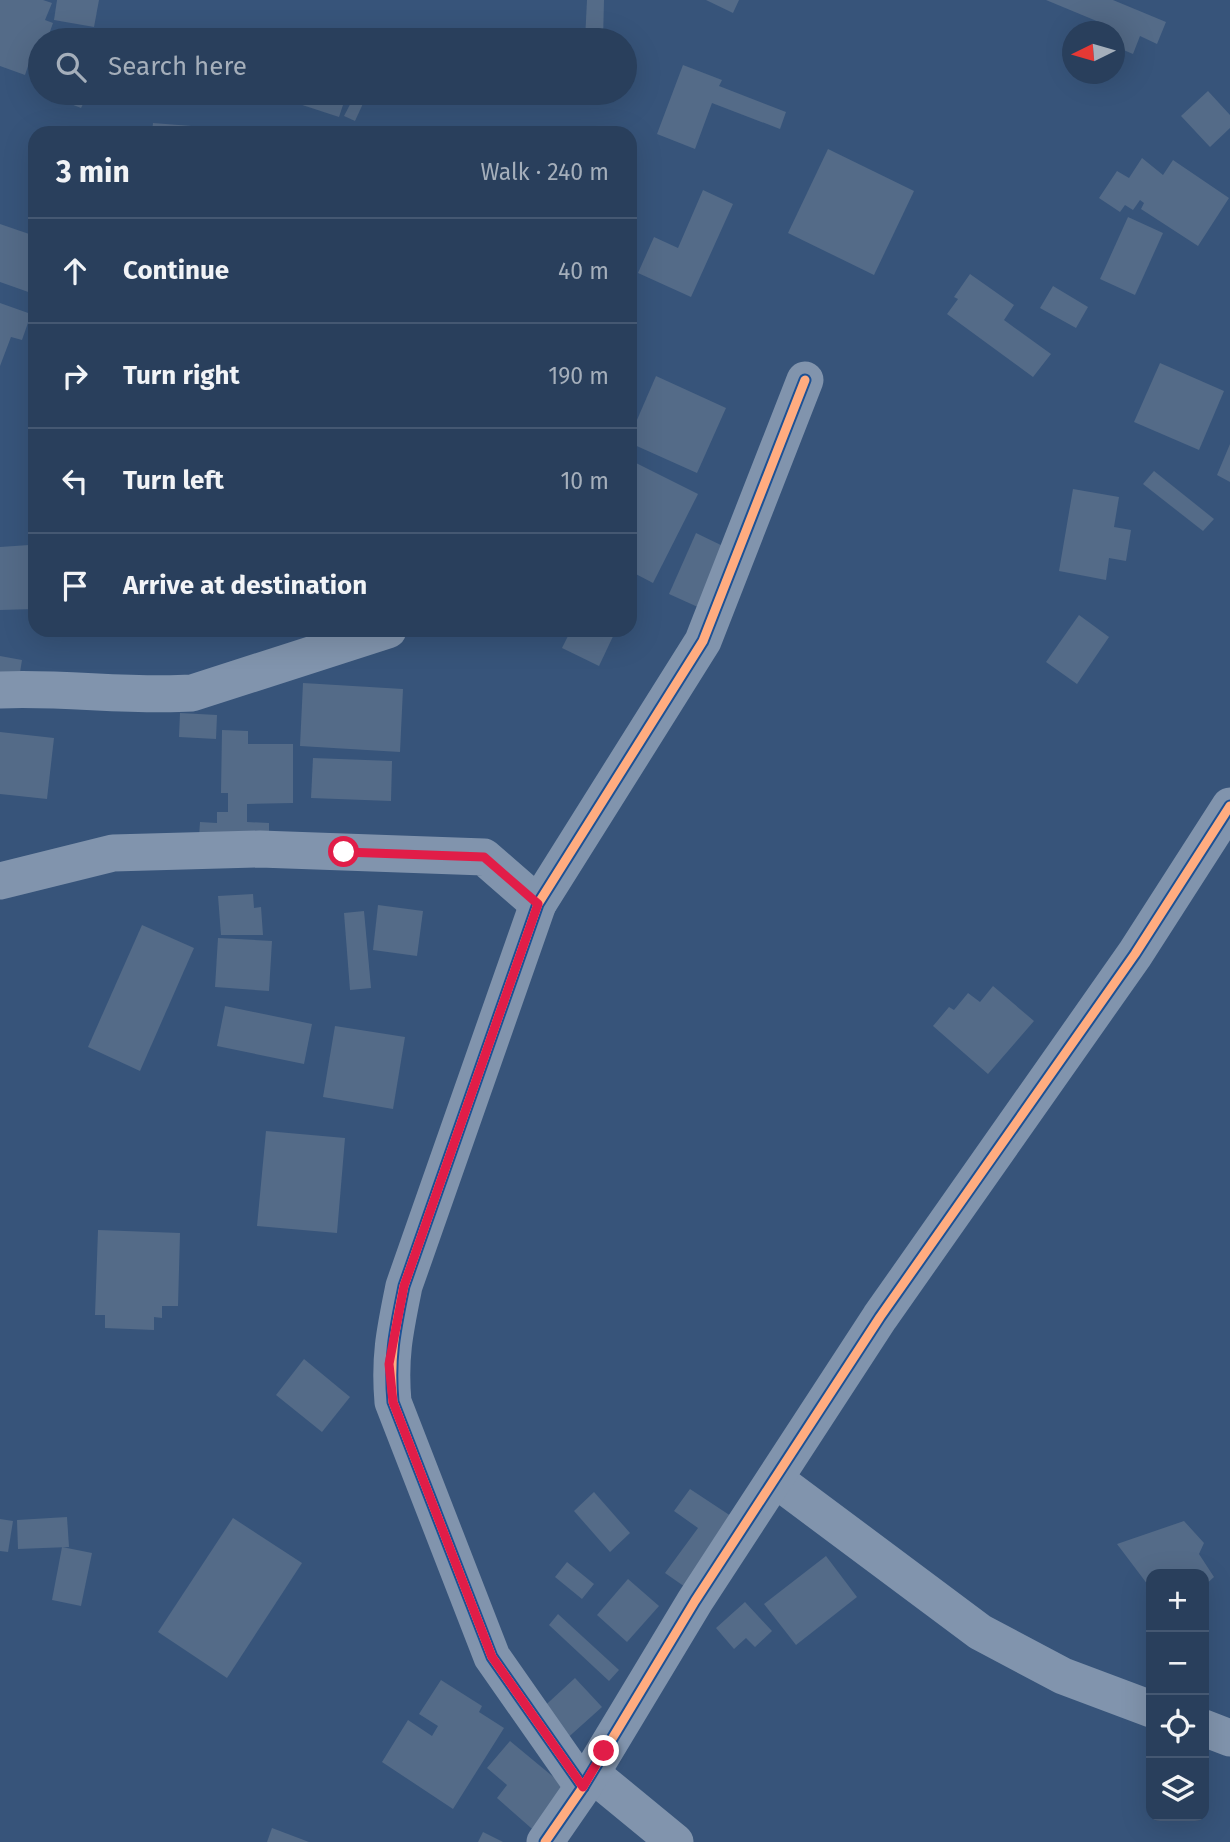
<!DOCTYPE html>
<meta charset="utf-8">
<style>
body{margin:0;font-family:"Fira Sans",sans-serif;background:#314662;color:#f1f3f6}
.controls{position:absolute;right:21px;bottom:21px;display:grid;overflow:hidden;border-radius:14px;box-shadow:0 7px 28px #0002}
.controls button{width:63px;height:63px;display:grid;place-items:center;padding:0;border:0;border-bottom:2px solid #455872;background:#293f5c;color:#f1f3f6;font:35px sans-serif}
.compass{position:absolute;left:1062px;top:21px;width:63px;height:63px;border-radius:50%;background:#293f5c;box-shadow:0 7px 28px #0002;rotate:265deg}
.stop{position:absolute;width:21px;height:21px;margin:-16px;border:5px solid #e11d48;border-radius:50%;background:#fff}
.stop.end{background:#e11d48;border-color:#fff;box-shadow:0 2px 7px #0008}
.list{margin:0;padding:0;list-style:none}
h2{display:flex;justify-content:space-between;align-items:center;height:91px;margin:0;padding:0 28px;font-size:30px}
h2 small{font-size:23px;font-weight:400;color:#a5afbb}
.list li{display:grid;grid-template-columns:46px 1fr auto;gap:21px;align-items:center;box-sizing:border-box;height:105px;padding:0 28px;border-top:2px solid #455872}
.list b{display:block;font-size:26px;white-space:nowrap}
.list em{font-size:23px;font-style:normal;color:#a5afbb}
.icon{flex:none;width:38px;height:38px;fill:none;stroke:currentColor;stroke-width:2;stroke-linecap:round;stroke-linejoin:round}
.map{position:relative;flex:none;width:1230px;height:1842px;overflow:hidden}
.search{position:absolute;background:#293f5c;box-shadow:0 7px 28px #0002;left:28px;top:28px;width:609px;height:77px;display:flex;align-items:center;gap:18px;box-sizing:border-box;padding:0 24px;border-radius:38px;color:#a5afbb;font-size:26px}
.panel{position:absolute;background:#293f5c;box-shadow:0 7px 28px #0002;left:28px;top:126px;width:609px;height:511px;border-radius:21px}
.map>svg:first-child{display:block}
.building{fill:#546b88}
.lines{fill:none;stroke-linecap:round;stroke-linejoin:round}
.street{stroke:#8194ad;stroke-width:37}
.cycleway-casing{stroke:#1c5195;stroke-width:13}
.cycleway{stroke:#ffac80;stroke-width:9}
.route{stroke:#e11d48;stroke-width:9}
</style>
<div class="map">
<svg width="1230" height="1842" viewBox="0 0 1230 1842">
<rect width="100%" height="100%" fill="#37547a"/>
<g class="building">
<polygon points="0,0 43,0 52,3 45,20 53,23 47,40 40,40 38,62 30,60 25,75 0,66"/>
<polygon points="57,0 99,0 94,27 54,20"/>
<polygon points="587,0 604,0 603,40 585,40"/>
<polygon points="706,0 739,0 733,13"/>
<polygon points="1046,0 1113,0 1166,22 1157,44 1140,36 1133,54 1114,46 1114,32 1095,32 1099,22"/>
<polygon points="683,65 722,80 719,86 786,112 780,129 712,103 695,149 657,134"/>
<polygon points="1208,91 1230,115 1230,128 1210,147 1181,116"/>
<polygon points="43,93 96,93 92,103 85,100 81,108"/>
<polygon points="286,93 347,93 339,117 284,99"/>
<polygon points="356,93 366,97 355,121 344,116"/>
<polygon points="153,123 243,130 243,133 152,133"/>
<polygon points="828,149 914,191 874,275 788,233"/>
<polygon points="1142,158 1163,175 1173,160 1229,198 1198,246 1141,209 1144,203 1140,200 1133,210 1125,205 1120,212 1099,198 1117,171 1129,178"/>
<polygon points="703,190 733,204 691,297 638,273 654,237 678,248"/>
<polygon points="1128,217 1163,233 1135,295 1100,279"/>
<polygon points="0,224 35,236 34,294 0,282"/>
<polygon points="970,274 1014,305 1004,320 1051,354 1033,377 947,314 958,299 954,297"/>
<polygon points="1053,286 1088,307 1076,328 1040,308"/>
<polygon points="0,303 31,314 22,340 11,337 0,366"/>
<polygon points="1160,363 1224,391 1199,450 1134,422"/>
<polygon points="656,376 726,408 697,473 630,443 630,436"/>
<polygon points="1230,444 1230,482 1217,475"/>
<polygon points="630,460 698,494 653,583 630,571"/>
<polygon points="1154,471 1214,519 1203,531 1143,484"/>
<polygon points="1073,489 1119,497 1114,527 1131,530 1126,561 1109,558 1106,580 1059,571"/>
<polygon points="696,533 727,548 700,608 669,594"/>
<polygon points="29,545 30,576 35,576 35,609 0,610 0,547"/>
<polygon points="1079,615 1109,637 1077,684 1046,662"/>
<polygon points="571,630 616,630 599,666 562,648"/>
<polygon points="0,656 22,660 19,679 0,676"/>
<polygon points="303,683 403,689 400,752 300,746"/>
<polygon points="180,713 217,715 216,739 179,737"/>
<polygon points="222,730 248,731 248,744 293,744 293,803 247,804 247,822 269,823 269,837 199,837 200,822 217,823 217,812 228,812 228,793 221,793"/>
<polygon points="0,732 54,738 47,799 0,794"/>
<polygon points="313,758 392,761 391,801 311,798"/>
<polygon points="253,894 254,908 261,907 263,935 221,935 218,896"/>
<polygon points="378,905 423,911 417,956 373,950"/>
<polygon points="364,911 371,988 350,990 344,913"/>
<polygon points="142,925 194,948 140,1071 88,1047"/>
<polygon points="218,938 272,941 269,991 215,987"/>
<polygon points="993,986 1034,1021 988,1074 933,1026 949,1007 954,1010 968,993 980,1002"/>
<polygon points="225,1006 312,1024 304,1064 217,1046"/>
<polygon points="335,1026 405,1037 393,1109 323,1097"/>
<polygon points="266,1131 345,1138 337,1233 257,1226"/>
<polygon points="98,1230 180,1233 178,1306 162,1306 162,1318 154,1317 154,1330 105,1328 105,1315 95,1315"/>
<polygon points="304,1359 350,1397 322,1432 276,1395"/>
<polygon points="690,1489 737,1520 688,1589 665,1573 698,1528 674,1511"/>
<polygon points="594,1492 630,1533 610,1552 574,1511"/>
<polygon points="67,1517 69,1547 18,1549 17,1520"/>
<polygon points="233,1518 302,1563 227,1678 158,1632"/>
<polygon points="0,1519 13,1521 8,1552 0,1551"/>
<polygon points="1184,1521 1204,1543 1199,1554 1214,1577 1204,1586 1204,1574 1151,1574 1151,1589 1117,1544"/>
<polygon points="62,1547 92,1553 81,1606 52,1600"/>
<polygon points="826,1556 857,1597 796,1645 764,1604"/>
<polygon points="567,1562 594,1584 582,1599 555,1577"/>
<polygon points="628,1579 659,1606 627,1642 597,1615"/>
<polygon points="745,1602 772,1631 755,1647 746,1638 734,1649 716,1628"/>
<polygon points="558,1614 619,1670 609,1681 549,1625"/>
<polygon points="575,1678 602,1707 563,1742 537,1713"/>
<polygon points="441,1680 482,1706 479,1712 504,1728 453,1809 382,1762 408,1720 432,1736 438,1726 419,1714"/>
<polygon points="510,1741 574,1794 539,1835 497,1798 507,1785 487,1768"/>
<polygon points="272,1828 309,1842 267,1842"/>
<polygon points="483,1832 503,1842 478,1842"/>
</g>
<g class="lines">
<g class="street">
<path d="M0,690C64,687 128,697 192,693L388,630"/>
<polyline points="0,881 113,853 260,849 484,857 538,904"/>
<polyline points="775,1479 980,1632 1063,1676 1151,1709"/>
<polyline points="1204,1728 1230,1738"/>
<polyline points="591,1773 675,1842"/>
<path d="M583,1787L492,1657L393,1402C389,1357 395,1330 404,1286L538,904L703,641L805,380"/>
<polyline points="545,1842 583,1787 695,1601 880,1317 1135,954 1230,806"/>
</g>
<g class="cycleway-casing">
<g id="cycleway">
<path d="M583,1787L492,1657L393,1402C389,1357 395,1330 404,1286L538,904L703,641L805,380"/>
<polyline points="545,1842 583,1787 695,1601 880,1317 1135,954 1230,806"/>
</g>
</g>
<use href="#cycleway" class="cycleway"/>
</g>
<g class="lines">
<polyline class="route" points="344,852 484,857 538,904 404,1286 389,1364 393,1402 492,1657 583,1787 604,1751"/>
</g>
</svg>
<div class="controls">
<button>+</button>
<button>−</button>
<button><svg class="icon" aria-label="locate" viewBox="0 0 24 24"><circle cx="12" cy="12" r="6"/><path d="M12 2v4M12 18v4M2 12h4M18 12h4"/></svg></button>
<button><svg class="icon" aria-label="layers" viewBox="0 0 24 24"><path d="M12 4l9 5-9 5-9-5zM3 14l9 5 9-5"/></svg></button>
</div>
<svg class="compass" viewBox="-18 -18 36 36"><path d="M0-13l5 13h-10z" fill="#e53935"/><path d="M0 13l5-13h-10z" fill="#a5afbb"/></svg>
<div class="stop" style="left:344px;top:852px"></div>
<div class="stop end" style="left:604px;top:1751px"></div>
<div class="search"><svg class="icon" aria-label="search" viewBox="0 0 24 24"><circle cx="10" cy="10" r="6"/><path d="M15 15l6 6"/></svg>Search here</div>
<section class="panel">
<h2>3 min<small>Walk · 240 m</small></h2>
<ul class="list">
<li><svg class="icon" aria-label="ahead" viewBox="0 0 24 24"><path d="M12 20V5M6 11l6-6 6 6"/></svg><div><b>Continue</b></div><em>40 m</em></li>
<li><svg class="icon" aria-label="right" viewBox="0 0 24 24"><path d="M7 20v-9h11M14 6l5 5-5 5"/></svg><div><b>Turn right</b></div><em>190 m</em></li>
<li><svg class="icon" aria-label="left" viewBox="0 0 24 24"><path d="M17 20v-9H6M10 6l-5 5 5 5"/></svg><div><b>Turn left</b></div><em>10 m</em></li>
<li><svg class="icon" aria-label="arrive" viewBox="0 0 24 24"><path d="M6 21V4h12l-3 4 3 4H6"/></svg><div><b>Arrive at destination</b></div></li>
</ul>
</section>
</div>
